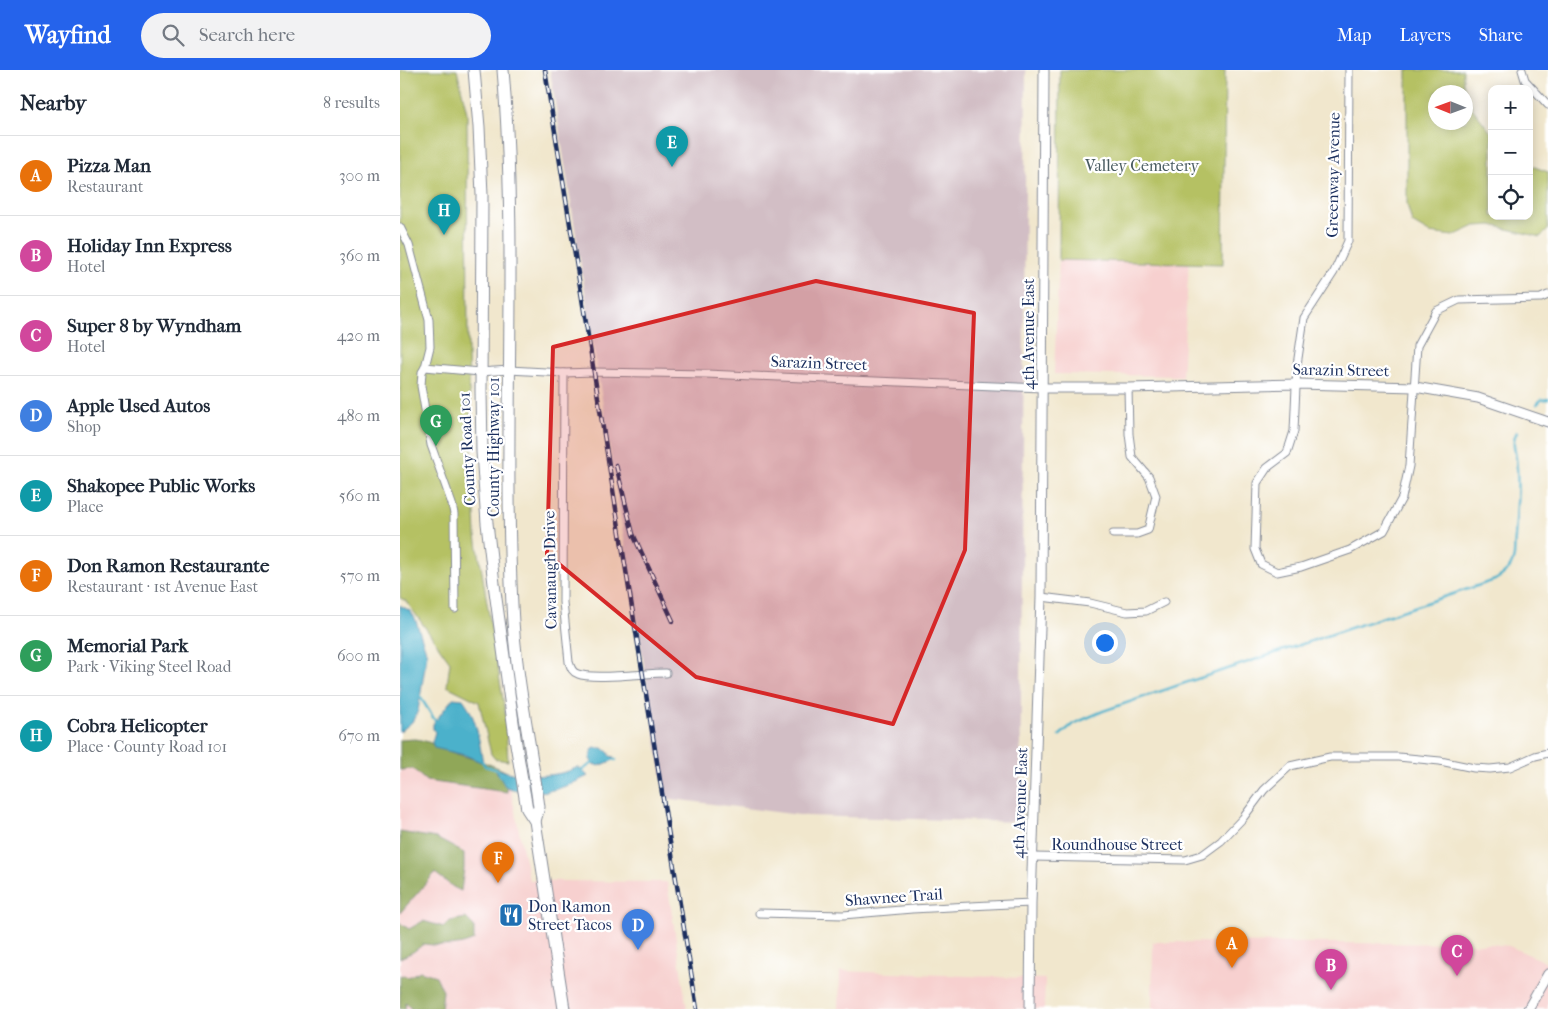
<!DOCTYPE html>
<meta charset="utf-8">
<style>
body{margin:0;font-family:"IM FELL French Canon",serif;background:#f2f2f3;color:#1f2937}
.controls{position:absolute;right:15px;top:15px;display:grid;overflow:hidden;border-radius:10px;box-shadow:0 2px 12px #0003}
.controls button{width:45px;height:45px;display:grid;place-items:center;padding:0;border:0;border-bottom:1px solid #e0e1e3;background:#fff;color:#1f2937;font:25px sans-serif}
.compass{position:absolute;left:1028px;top:15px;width:45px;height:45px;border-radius:50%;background:#fff;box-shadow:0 2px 12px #0003;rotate:271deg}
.you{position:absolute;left:704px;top:572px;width:18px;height:18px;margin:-12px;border:4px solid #fff;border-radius:50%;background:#1a73e8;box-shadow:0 0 0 8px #1a73e833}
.badge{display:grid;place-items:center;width:32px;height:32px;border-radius:50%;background:#2563eb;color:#fff;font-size:16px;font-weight:700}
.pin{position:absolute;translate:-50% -41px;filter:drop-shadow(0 1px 2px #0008)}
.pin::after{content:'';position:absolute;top:26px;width:18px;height:15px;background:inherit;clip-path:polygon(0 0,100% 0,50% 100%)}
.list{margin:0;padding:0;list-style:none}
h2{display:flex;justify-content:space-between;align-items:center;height:65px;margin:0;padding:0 20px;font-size:21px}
h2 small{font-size:16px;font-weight:400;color:#747a83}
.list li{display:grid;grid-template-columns:32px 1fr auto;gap:15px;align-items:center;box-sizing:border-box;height:80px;padding:0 20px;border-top:1px solid #e0e1e3}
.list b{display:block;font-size:19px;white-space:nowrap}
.list p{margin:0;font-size:16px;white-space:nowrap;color:#747a83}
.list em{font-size:16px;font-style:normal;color:#747a83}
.icon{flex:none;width:28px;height:28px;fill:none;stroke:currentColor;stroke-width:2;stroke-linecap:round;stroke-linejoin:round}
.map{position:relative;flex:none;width:1148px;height:939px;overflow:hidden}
header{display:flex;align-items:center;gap:30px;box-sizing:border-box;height:70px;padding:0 25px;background:#2563eb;color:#fff}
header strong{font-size:24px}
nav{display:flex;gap:28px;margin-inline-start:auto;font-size:18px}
.search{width:350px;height:45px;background:#f2f2f3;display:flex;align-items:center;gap:12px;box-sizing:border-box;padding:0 18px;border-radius:28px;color:#747a83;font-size:19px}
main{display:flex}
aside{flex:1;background:#fff}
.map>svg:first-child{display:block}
.built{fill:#f7d0cf}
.industrial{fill:#d2bec5}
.green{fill:#b5c163;stroke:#687860;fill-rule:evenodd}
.forest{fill:#90a759;stroke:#566b5c}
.water{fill:#4cb1cb;stroke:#347094}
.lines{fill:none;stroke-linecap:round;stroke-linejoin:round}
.stream{stroke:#4cb1cb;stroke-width:2.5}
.minor-casing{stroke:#868b96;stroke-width:9}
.tertiary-casing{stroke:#868b96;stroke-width:11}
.primary-casing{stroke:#868b96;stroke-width:13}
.minor{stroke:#fff;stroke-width:7}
.tertiary{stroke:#fff;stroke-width:9}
.primary{stroke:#fff;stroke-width:11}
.rail-casing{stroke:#1b2f5e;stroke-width:4.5}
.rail{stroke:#fff;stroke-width:2.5;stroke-dasharray:8;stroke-linecap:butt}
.marked{fill:#d62828;fill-opacity:0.2;stroke:#d62828;stroke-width:4;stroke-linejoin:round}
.labels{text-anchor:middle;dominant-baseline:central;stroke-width:4.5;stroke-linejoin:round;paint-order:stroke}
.park-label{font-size:16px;fill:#495b60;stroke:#fff}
.street-label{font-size:16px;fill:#1b2f5e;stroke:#fff}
.poi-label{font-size:16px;fill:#1b2f5e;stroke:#fff;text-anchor:start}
</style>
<header>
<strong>Wayfind</strong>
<div class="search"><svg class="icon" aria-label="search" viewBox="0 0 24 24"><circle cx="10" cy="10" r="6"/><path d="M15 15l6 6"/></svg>Search here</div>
<nav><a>Map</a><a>Layers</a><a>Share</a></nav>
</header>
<main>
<aside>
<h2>Nearby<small>8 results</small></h2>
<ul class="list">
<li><span class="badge" style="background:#e8710a">A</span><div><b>Pizza Man</b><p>Restaurant</p></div><em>300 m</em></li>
<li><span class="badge" style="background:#d1479c">B</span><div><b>Holiday Inn Express</b><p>Hotel</p></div><em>360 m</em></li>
<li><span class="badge" style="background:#d1479c">C</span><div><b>Super 8 by Wyndham</b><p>Hotel</p></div><em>420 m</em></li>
<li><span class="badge" style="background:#3f7fe0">D</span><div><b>Apple Used Autos</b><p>Shop</p></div><em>480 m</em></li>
<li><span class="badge" style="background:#0f9aa8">E</span><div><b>Shakopee Public Works</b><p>Place</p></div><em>560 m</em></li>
<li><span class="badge" style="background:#e8710a">F</span><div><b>Don Ramon Restaurante</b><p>Restaurant · 1st Avenue East</p></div><em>570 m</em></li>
<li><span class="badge" style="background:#2e9e5b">G</span><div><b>Memorial Park</b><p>Park · Viking Steel Road</p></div><em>600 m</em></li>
<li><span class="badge" style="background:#0f9aa8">H</span><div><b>Cobra Helicopter</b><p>Place · County Road 101</p></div><em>670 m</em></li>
</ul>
</aside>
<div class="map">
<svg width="1148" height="939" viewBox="0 0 1148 939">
<rect width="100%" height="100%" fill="#fff"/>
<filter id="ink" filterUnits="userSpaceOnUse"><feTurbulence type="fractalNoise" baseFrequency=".02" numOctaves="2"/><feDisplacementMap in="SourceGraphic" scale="10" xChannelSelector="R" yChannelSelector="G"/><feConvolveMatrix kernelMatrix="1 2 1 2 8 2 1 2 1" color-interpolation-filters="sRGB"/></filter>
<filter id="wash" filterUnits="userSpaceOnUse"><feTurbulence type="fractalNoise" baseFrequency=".0096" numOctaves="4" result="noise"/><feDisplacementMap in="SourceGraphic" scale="20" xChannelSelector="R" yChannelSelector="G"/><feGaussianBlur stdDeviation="1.12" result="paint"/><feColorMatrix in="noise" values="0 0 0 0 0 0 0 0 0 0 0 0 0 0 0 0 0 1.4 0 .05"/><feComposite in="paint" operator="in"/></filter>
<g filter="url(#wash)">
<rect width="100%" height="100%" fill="#f1e7cd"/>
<g class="built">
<polygon points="659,190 789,193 782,306 654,304"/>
<polygon points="0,671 49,681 107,702 129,810 158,811 267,812 287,939 0,939"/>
<polygon points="753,872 1090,874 1109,876 1148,893 1148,939 752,939"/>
<polygon points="440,901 645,909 644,939 439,939"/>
</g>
<polygon class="industrial" points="150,0 626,0 620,752 407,746 265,728"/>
<g class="green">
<polygon points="0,0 57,0 67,43 68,286 76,466 105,641 108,691 95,689 91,684 79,632 47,616 50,592 6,531 0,528"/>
<polygon points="660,0 825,0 823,194 659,190"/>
<path d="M1007,0H1063V13L1073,39L1092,64V146H1129V95L1148,102V160L1140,167L1092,155L1075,156L1053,166L1029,163L1012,153L1007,134ZM1066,22V52H1036V22Z"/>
</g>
<g class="forest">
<path d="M15,669C27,670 37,676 48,681C68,688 88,692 107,702V722L26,711L13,699L0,700V670Z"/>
<polygon points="0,762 36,768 64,783 64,799 61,821 53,817 35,803 0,843"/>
<path d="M66,848L74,856V870C57,878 42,876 24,874L13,882L0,888V853L9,859L23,851L44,857L50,851Z"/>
<polygon points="20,901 36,906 43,921 41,939 11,939 6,932 5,939 0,939 0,905 8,907"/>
</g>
<g class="water">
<polygon points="0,535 10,541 15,548 27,584 18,641 12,652 0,662"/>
<path d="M53,628L63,629C77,647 79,671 83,693L65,685L34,678L32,672L35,662L33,659V654Z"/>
<polygon points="195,678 203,678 209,683 210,686 214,687 212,691 199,696 193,694 190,689 192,680"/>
<path d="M178,697L188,706C160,720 140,727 109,718L105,716L95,699C101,699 105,702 111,703C133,707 158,707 178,697Z"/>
</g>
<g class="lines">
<g class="stream">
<polyline points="1137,334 1141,330 1148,329"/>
<polyline points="19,625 36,652"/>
<path d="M659,666L673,654L703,641L779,615L1095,510C1105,504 1111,499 1114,487C1115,455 1120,420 1116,388C1115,379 1111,371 1117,362"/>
<polyline points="210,689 216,690"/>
<polyline points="82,691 85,696 98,700"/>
<polyline points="179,702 193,693"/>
</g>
</g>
</g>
<g filter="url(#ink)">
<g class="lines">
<g class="minor-casing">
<g id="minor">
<polyline points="949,0 948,171 934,202 904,248 897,295 894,361 887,383 867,398 857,413 855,479 861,494 877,502 901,497 950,480 984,461 1002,428 1009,396 1017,276 1036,241 1059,230 1141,228 1148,225"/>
<polyline points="1122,0 1125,10 1148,35"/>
<polyline points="0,157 9,175 29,250 30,277 25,297"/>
<path d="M164,303L163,532L169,592C171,598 172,602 178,604C193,610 246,603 266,603"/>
<polyline points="713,464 737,464 748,460 756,426 749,407 732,387 729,364 728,318"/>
<polyline points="641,527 690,533 727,542 746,541 764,532"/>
<polyline points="55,539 54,444 52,434 31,375 21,316 22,302 25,297 80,302 109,300 164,303 194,302 306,304 643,318"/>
<polyline points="633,787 785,790 802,785 821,771 843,748 864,720 890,696 930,687 998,687 1040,691 1074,698 1090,699 1110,697 1135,686 1148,683"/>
<polyline points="359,843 443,845 512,839 631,833"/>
</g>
</g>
<g class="tertiary-casing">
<g id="tertiary">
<polyline points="643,318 728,318 897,314 1015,317 1078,328 1148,352"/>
<polyline points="630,939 631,833 641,527 644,0"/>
<polyline points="1128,939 1148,904"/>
</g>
</g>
<g class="primary-casing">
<g id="primary">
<polyline points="74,0 79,57 82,125 81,321 82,382 87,453 94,514 116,674 127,739 135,751 164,939"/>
<path d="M103,0C118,178 103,357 112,535C115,603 130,670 139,737L135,751"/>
</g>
</g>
<use href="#minor" class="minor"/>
<use href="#tertiary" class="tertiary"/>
<use href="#primary" class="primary"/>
<g class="rail-casing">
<g id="rail">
<polyline points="145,0 297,939"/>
<polyline points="216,395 233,464 273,551"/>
</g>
</g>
<use href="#rail" class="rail"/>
</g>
</g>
<path class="marked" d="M416,211L574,243L565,480L493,654L296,607L147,484L153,277Z"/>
<defs>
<g id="restaurant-square" transform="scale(1.25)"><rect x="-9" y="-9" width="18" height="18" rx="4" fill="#1f6fb2" stroke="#fff"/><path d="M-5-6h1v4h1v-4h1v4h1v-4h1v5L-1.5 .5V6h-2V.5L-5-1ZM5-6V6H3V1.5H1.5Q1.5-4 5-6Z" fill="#fff"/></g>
</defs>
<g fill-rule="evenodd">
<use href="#restaurant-square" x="111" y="845"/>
</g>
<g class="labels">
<g class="park-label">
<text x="742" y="95">Valley Cemetery</text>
</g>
<g class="street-label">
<text transform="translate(933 105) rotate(-89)">Greenway Avenue</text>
<text transform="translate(628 264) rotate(-90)">4th Avenue East</text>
<text transform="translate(419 293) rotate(2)">Sarazin Street</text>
<text transform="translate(941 300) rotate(1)">Sarazin Street</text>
<text transform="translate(93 377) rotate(-90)">County Highway 101</text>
<text transform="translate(67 379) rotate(-93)">County Road 101</text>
<text transform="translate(150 500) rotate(-91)">Cavanaugh Drive</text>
<text transform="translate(620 733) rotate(-88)">4th Avenue East</text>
<text x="717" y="774">Roundhouse Street</text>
<text transform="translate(494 827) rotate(-4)">Shawnee Trail</text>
</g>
<g class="poi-label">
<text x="128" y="836">Don Ramon<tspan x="128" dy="18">Street Tacos</tspan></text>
</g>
</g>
</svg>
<div class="controls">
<button>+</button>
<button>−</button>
<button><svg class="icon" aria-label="locate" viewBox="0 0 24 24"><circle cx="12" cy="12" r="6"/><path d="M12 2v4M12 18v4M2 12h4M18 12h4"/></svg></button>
</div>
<svg class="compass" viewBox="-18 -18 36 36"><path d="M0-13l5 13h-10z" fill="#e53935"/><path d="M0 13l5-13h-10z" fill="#747a83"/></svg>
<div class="you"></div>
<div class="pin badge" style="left:832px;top:898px;background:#e8710a">A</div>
<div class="pin badge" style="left:931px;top:920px;background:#d1479c">B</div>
<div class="pin badge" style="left:1057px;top:906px;background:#d1479c">C</div>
<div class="pin badge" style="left:238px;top:880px;background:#3f7fe0">D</div>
<div class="pin badge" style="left:272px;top:97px;background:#0f9aa8">E</div>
<div class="pin badge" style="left:98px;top:813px;background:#e8710a">F</div>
<div class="pin badge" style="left:36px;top:376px;background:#2e9e5b">G</div>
<div class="pin badge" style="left:44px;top:165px;background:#0f9aa8">H</div>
</div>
</main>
